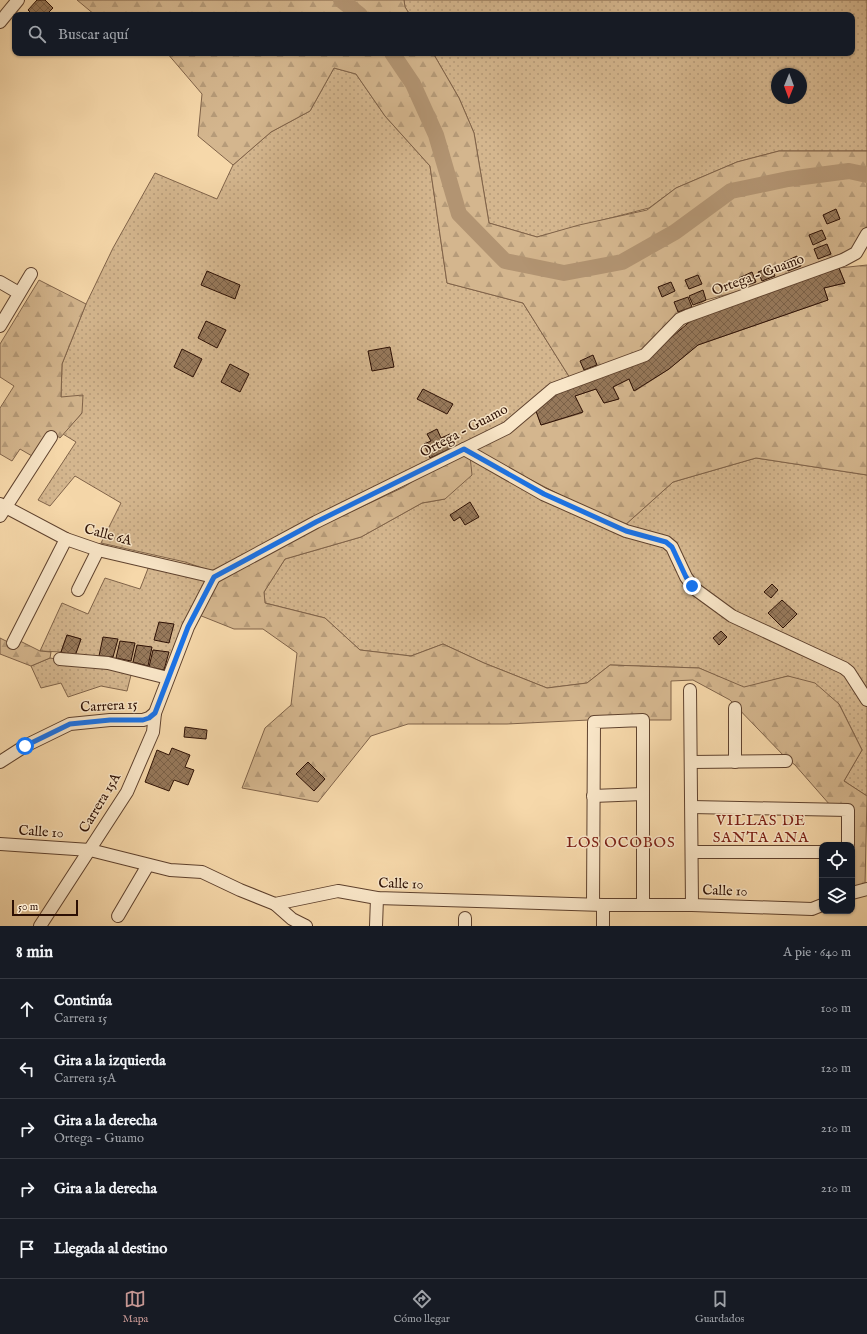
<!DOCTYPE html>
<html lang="es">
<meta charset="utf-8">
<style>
body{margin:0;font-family:"IM FELL English",serif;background:#20242c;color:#f1f3f6}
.controls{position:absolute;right:12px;bottom:12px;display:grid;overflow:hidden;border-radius:8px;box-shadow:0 1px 3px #0004}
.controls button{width:36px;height:36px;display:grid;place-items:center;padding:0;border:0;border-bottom:1px solid #363941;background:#171b24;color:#f1f3f6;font:20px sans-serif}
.compass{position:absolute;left:771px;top:68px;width:36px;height:36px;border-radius:50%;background:#171b24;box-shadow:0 1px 3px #0004;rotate:181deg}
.scale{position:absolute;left:12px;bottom:10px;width:66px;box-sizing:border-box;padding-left:4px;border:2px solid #2d1004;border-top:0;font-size:11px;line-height:14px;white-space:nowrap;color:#2d1004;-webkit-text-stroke:3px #f9e6c8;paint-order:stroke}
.stop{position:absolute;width:12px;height:12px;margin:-9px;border:3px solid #1a73e8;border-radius:50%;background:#fff}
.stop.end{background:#1a73e8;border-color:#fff;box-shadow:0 1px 4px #0008}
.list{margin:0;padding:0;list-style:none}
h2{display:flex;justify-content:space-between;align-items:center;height:52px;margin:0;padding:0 16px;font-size:17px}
h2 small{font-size:13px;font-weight:400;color:#9ea1a6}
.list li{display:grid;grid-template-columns:26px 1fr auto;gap:12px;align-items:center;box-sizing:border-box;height:60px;padding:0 16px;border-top:1px solid #363941}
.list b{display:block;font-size:15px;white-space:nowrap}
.list p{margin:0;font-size:13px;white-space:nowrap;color:#9ea1a6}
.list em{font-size:13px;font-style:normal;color:#9ea1a6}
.icon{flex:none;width:22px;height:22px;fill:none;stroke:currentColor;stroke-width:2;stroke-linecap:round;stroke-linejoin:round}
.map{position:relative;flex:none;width:867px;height:926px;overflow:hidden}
.search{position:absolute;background:#171b24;box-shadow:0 1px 3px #0004;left:12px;right:12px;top:12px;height:44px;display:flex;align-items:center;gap:10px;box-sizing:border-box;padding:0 14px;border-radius:8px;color:#9ea1a6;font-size:15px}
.sheet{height:352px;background:#171b24}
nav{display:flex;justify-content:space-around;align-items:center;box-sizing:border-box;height:56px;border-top:1px solid #363941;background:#171b24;font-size:11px;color:#9ea1a6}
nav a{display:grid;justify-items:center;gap:2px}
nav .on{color:#c59692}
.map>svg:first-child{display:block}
.grass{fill:url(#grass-dots);stroke:#806349;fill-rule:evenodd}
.forest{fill:url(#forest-firs);stroke:#806349}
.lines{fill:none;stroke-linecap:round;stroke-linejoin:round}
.river{stroke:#b29472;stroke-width:16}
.building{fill:url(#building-cross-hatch);stroke:#2d1004}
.minor-casing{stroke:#5f422e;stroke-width:14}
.minor{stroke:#f9e6c8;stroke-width:12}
.route{stroke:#1a73e8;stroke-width:5}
.labels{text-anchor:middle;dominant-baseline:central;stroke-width:3;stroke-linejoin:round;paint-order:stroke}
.street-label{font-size:14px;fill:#2d1004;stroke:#f9e6c8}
.neighbourhood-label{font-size:15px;letter-spacing:1px;fill:#7a1f14;stroke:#f9e6c8}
</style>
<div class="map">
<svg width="867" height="926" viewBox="0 0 867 926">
<defs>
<pattern id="grass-dots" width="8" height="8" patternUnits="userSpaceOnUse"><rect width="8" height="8" fill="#d4b68e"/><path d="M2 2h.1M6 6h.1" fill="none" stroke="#b69b79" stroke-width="1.8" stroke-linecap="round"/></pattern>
<pattern id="forest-firs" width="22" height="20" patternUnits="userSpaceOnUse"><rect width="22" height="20" fill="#d4b68e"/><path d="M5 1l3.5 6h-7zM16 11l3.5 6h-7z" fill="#b69b79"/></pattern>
<pattern id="building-cross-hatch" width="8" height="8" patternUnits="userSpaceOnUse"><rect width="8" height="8" fill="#96785a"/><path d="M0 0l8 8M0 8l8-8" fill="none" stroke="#7b6148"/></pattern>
</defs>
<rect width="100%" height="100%" fill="#f6d8aa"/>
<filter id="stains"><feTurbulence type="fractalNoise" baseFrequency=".005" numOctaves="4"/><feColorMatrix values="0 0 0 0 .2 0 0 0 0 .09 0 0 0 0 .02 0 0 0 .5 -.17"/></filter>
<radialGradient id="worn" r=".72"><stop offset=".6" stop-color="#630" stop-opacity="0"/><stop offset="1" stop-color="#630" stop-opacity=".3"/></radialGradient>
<g class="grass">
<path d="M404,0H867V151H779L737,162L676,188L649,208L537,237L489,223L474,133L459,98L433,53H852V15H410L405,7ZM777,74H801V98H777Z"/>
<polygon points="334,68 356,74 385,116 430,166 447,283 523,303 570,378 506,425 214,572 185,562 101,543 121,503 75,476 50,506 38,500 76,442 63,434 82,413 61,397 62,364 86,304 113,248 155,173 217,199 233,165 271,132 310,111"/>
<polygon points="471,449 605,518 624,526 673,482 756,458 867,475 867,796 844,781 862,750 839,704 788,676 744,688 699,668 610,665 587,683 547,688 484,663 443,644 411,656 360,650 325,618 265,603 264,592 285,559 361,537 422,503 445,499 470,456"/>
<polygon points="149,566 209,579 164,670 99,656 75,656 81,639 67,635 61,652 40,651 62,603 88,614 105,578 140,589"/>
<polygon points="50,658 132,671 127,691 101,686 68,697 61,683 41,688 31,666"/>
</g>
<g class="forest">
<polygon points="77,0 404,0 405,7 410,15 95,15"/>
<polygon points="167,53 433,53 459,98 474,133 489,223 537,237 579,225 647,210 676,188 737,162 779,151 867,151 867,226 853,249 751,288 706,300 680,315 649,347 570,378 523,303 447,283 430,166 385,116 356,74 334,68 310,111 271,132 233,165 198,136 202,94"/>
<polygon points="867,265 867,475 756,458 673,482 624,526 605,518 471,449 536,411 541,425 582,413 575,396 596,389 604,403 618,399 613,387 629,379 635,391 669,369 698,345 828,300 824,288 845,283 839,268"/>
<polygon points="39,280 86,304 62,364 61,397 83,395 82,413 60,438 50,431 32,456 20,449 12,461 0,454 0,408 14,386 0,377 0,344"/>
<polygon points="464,453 470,456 472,475 445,499 422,503 361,537 285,559 264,592 265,603 325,618 360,650 411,656 443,644 484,663 547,688 587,683 610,665 699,668 744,687 788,676 815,683 839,704 862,750 844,781 867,796 865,885 854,887 852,809 830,805 795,765 785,757 730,700 693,680 671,681 671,720 589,720 507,724 408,724 371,736 318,802 242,788 265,728 291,705 297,653 263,629 234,629 199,615 218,580 299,536 404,487 439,464"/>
<polygon points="0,638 18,647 20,641 40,651 51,652 50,658 31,666 0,654"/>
</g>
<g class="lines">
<g class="river">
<polyline points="341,0 360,15"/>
<polyline points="392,53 413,84 436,135 459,214 505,261 564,273 622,262 675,232 731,191 788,179 849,171 867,175"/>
</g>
</g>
<g class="building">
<polygon points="37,0 45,0 53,8 46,15 33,15 28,10"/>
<polygon points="836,209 840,219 827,224 823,215"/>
<polygon points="822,230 826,239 813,245 809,235"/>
<polygon points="827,244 831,254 818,259 814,249"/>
<polygon points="797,256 801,266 788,271 784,262"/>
<polygon points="771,267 775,276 762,281 758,272"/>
<polygon points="839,268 845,283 824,288 828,300 698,345 669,369 634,391 629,379 613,387 619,399 604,403 596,389 575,396 583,412 541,425 536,411 555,393 645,360 694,318"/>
<polygon points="207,271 240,285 235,299 201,285"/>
<polygon points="752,272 756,282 742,287 739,278"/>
<polygon points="698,275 702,284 689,289 685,280"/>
<polygon points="671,282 675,291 662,297 658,287"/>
<polygon points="703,290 706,300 693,305 689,296"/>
<polygon points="688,297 692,307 678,312 674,302"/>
<polygon points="206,321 226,330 217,348 198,338"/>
<polygon points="390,347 394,367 372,371 368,351"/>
<polygon points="182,349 202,359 193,377 174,367"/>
<polygon points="593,355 597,365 584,370 580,361"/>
<polygon points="230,364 249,374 240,392 221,382"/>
<polygon points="423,389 453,404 447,414 417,399"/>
<polygon points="437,429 441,438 450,434 456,446 430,458 424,444 431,441 427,434"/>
<polygon points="470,502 479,517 465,525 460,517 454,521 450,515"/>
<polygon points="772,584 778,590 771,598 764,592"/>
<polygon points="782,600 797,614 783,628 768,613"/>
<polygon points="159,622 174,624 169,643 154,640"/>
<polygon points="721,631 727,637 719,645 713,638"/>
<polygon points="67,635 81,639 75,656 61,652"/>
<polygon points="103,637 118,639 113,657 99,656"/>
<polygon points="120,641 135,643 131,661 116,658"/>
<polygon points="137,645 152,647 148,666 133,662"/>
<polygon points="153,650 169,652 164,670 149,667"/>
<polygon points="185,727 207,730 206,739 184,737"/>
<polygon points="172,748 190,755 185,767 194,770 188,785 174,780 169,791 145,782 157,750 169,755"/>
<polygon points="308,762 325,779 314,791 296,774"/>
</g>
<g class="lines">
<g class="minor-casing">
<g id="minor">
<polyline points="0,22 18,0"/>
<polyline points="0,282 19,293"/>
<polyline points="0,326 31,274"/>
<polyline points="464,449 543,494 626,531 666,542 672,547 686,577 695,589 732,616 844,668 849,672 867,700"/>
<polyline points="0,504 66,539 98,550 214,577"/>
<polyline points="0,516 51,437"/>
<polyline points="214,577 316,522 507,428 553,389 645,355 680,319 687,316 843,260 856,253 867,234"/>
<polyline points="78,590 98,550"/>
<polyline points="13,643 66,539"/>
<polyline points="60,659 108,663 168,678"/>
<polyline points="690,690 692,905"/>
<polyline points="735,708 735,762"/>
<polyline points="0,762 25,746 70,724 110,720 143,720 149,718 155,713"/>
<polyline points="691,762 786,761"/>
<polyline points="593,796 643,794"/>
<polyline points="692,807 848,810 848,845"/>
<polyline points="0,844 90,850 170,870 202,872 240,890 275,904 338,891 377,898 603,905 692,905 812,909 822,905"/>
<polyline points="692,852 822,852"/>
<polyline points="852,893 867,889"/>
<polyline points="275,904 292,919 306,926"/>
<polyline points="593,904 594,722 643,720 643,904"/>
<polyline points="603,905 603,926"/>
<polyline points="118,916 148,865"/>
<polyline points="40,926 127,792 153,732 155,713 188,627 214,577"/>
<polyline points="376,926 377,898"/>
<polyline points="465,926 465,918"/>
</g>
</g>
<use href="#minor" class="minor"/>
</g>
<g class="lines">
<polyline class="route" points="25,746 70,724 110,720 143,720 149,718 155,713 188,627 214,577 316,522 464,449 544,494 626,531 666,542 672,547 686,577 692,586"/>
</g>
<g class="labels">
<g class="street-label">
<text transform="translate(758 275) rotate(-20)">Ortega - Guamo</text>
<text transform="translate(464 431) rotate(-28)">Ortega - Guamo</text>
<text transform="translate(108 535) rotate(15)">Calle 6A</text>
<text transform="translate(109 706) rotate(-3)">Carrera 15</text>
<text transform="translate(100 803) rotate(-59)">Carrera 15A</text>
<text transform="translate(41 832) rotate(4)">Calle 10</text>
<text transform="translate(401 884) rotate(2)">Calle 10</text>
<text transform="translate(725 891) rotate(2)">Calle 10</text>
</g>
<g class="neighbourhood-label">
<text x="761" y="820">VILLAS DE<tspan x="761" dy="17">SANTA ANA</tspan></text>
<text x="621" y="842">LOS OCOBOS</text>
</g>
</g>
<rect width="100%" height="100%" filter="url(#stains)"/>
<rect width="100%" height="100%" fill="url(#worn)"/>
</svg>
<div class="controls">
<button><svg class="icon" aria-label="locate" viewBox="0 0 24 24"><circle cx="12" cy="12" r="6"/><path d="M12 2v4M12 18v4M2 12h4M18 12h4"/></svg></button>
<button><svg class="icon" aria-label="layers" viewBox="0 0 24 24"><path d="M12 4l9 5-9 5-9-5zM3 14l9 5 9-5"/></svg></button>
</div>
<svg class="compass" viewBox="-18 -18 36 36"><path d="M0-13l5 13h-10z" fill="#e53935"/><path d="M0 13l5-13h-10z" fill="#9ea1a6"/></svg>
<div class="scale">50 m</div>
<div class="stop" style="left:25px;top:746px"></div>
<div class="stop end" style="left:692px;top:586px"></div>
<div class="search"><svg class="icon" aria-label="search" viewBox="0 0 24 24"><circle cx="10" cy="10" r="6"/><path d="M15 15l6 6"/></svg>Buscar aquí</div>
</div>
<section class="sheet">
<h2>8 min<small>A pie · 640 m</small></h2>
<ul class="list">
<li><svg class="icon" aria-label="ahead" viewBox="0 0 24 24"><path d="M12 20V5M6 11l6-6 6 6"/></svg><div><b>Continúa</b><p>Carrera 15</p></div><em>100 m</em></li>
<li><svg class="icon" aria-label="left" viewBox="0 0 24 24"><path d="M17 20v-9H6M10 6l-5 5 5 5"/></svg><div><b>Gira a la izquierda</b><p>Carrera 15A</p></div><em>120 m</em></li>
<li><svg class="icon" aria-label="right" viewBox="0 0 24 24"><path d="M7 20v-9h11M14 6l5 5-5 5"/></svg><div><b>Gira a la derecha</b><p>Ortega - Guamo</p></div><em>210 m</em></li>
<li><svg class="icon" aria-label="right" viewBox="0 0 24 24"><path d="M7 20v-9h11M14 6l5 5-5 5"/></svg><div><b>Gira a la derecha</b></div><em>210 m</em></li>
<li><svg class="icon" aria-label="arrive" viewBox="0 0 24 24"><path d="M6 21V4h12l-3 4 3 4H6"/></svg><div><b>Llegada al destino</b></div></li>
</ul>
</section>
<nav>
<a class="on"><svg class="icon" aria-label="map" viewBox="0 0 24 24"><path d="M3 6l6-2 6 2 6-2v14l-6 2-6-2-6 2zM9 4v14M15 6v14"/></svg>Mapa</a>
<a><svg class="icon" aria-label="directions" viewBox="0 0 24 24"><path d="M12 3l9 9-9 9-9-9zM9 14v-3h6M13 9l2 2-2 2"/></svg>Cómo llegar</a>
<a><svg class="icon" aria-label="saved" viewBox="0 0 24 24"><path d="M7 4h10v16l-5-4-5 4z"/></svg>Guardados</a>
</nav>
